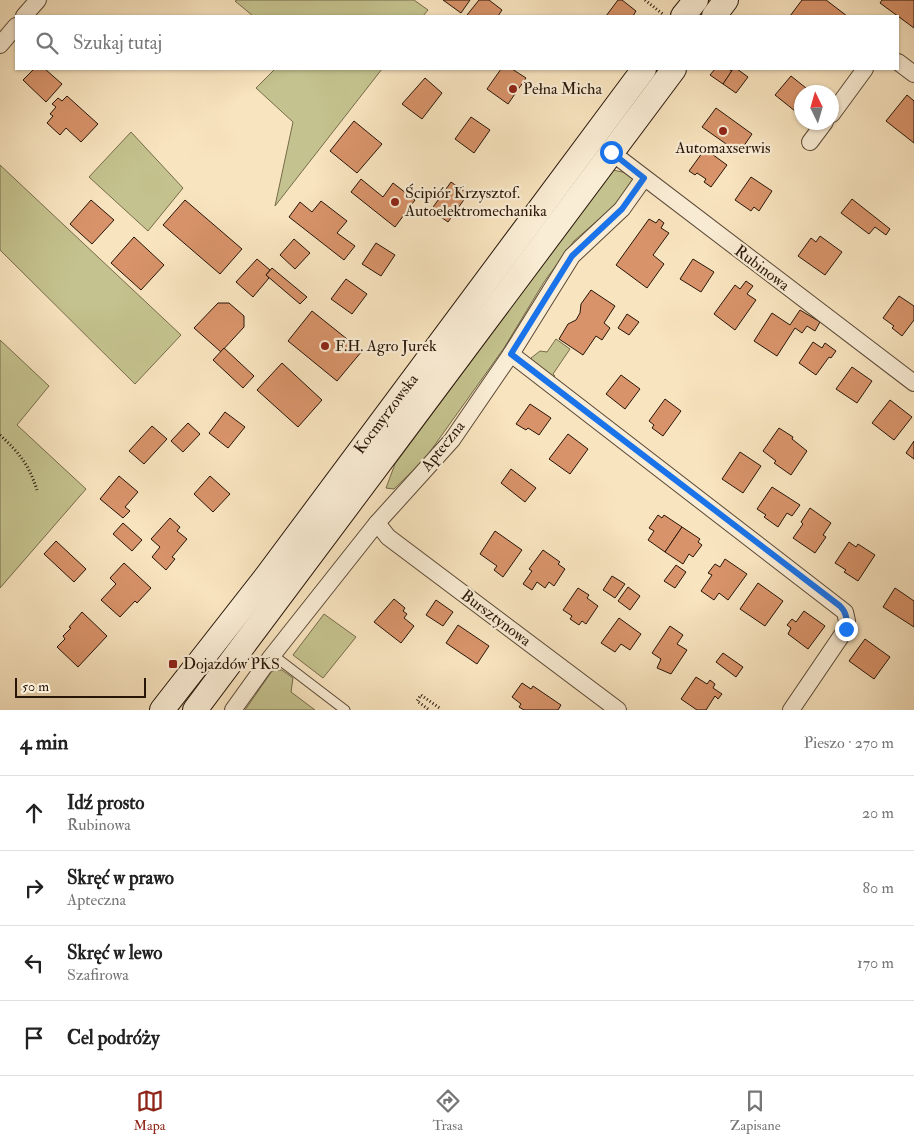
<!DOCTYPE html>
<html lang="pl">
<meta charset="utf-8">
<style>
body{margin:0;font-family:"IM FELL Double Pica",serif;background:#f6f6f6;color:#222}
.compass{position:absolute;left:794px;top:85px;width:45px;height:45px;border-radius:50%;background:#fff;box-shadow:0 1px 4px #0004;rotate:355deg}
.scale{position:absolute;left:15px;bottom:12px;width:131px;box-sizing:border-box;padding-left:5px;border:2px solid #271508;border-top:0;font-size:14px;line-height:18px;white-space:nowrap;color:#271508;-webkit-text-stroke:4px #faedd5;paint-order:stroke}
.stop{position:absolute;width:15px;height:15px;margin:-11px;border:4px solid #1a73e8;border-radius:50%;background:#fff}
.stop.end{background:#1a73e8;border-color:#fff;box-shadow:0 1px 5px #0008}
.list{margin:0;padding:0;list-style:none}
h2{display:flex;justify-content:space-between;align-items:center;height:65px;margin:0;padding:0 20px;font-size:21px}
h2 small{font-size:16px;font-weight:400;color:#767676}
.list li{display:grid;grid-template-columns:32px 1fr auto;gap:15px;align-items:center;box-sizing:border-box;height:75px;padding:0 20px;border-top:1px solid #e0e0e0}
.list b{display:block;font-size:19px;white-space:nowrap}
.list p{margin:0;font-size:16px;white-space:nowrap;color:#767676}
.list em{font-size:16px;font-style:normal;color:#767676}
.icon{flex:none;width:28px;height:28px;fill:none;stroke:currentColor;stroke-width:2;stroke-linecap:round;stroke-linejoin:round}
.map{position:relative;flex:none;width:914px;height:710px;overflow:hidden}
.search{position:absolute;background:#fff;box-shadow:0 1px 4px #0004;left:15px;right:15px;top:15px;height:55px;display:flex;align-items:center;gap:12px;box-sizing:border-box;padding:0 18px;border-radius:0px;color:#767676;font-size:19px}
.sheet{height:365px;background:#fff}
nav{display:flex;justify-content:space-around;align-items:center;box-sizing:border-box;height:70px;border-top:1px solid #e0e0e0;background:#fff;font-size:14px;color:#767676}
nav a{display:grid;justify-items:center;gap:2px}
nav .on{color:#8f2418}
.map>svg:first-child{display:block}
.green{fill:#c4c28e;stroke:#766c4b}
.building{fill:#d8936a;stroke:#271508}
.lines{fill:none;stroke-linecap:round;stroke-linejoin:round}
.lane-casing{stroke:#5b4936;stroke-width:11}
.street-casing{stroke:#5b4936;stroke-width:18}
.secondary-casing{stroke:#271508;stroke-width:26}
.path{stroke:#271508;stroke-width:3;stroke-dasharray:1 2.5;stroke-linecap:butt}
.lane{stroke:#faedd5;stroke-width:9}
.street{stroke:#faedd5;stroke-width:16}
.secondary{stroke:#faedd5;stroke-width:24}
.route{stroke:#1a73e8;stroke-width:6}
.poi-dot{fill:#8f2418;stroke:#faedd5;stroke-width:2}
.labels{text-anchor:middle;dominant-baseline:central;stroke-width:4.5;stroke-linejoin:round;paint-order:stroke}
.poi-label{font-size:16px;fill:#271508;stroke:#faedd5;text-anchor:start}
.street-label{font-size:16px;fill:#271508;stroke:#faedd5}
</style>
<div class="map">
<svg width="914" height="710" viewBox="0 0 914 710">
<rect width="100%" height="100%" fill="#f8e4bf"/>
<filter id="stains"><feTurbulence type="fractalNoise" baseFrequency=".004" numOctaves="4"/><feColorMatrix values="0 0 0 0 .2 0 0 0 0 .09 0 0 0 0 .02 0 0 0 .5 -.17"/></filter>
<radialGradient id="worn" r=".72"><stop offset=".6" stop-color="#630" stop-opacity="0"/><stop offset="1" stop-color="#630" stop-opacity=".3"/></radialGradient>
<g class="green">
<polygon points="237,0 414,0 428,10 423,16 253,16 235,1"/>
<polygon points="275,69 382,69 275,206 293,122 256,88"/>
<polygon points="131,132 183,188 148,231 89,177"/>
<polygon points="0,165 181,335 135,384 0,250"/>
<polygon points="613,170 627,173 633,179 616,204 574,241 544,282 504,348 424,460 394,489 386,488 395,464"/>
<polygon points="556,339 570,349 553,374 555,376 554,377 531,361 531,358 540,351 547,352"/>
<polygon points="0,340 49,386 17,425 86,489 0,588"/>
<polygon points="324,614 356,637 323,678 293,655"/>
<polygon points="282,670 293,678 291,692 315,710 245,710 272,671"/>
</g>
<g class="building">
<polygon points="443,0 470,0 461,13"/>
<polygon points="479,0 489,0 502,10 498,16 468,16 467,15"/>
<polygon points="618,0 622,0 636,11 633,16 606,16"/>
<polygon points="802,0 826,0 847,16 790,16"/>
<polygon points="882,0 914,0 914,28 880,3"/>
<polygon points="34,69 45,69 62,84 46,102 23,80"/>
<polygon points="501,69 512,69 526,78 508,104 487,89"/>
<polygon points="715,69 728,69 732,71 723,84 710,75"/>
<polygon points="733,69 737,69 748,77 736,93 723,84"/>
<polygon points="791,76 811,92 802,92 802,114 800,115 775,95"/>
<polygon points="425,78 442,93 422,119 402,104"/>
<polygon points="907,95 914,101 914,143 886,121"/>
<polygon points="67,96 98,124 81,142 66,128 60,135 47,123 53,116 50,114 56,107 52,104 58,98 62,101"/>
<polygon points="716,108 752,134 739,153 702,127"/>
<polygon points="471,117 490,130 474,153 455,139"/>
<polygon points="354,121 382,144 357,173 330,151"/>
<polygon points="705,149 727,165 711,187 704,182 706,179 697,173 695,175 689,171"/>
<polygon points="751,177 772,191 759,211 754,207 751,211 735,200"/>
<polygon points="361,179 383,197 393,183 415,200 395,227 351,192"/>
<polygon points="451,182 468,194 448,222 431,210"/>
<polygon points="852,199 890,229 886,235 875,227 869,234 841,213"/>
<polygon points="91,200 114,220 92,244 70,224"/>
<polygon points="185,200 242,249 220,274 163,225"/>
<polygon points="321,201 347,221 337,233 355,246 344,260 289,217 300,202 312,212"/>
<polygon points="649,219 656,223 659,219 664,223 661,228 669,233 653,255 664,264 647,288 616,265"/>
<polygon points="820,236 842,252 825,275 798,256 811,238 816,242"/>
<polygon points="134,237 164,265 141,290 111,263"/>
<polygon points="294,239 310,253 295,269 280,255"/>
<polygon points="376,243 395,255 381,276 362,264"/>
<polygon points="257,259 270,270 266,275 269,278 253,297 236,282"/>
<polygon points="693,259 714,272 701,292 680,279"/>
<polygon points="272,268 307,297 300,304 266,275"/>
<polygon points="346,279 367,294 352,314 331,299"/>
<polygon points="746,281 753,286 747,294 756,300 735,330 714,314 735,285 740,289"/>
<polygon points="591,290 615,306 604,323 610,328 602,340 596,336 583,355 559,339 568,324 576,320 580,313 581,304"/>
<polygon points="899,296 914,306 914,320 902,336 892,328 894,326 883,318"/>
<polygon points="218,303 229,303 244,316 244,327 221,352 194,328"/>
<polygon points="800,310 820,322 815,331 807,326 802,333 795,328 777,356 754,341 772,313 790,325"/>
<polygon points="312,311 362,351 337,381 288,341"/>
<polygon points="627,314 639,322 629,335 618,328"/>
<polygon points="813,342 822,348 825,343 836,351 831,358 829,357 816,375 799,363"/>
<polygon points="224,348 254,376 243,388 213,360"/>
<polygon points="282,363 322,400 298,427 257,390"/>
<polygon points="852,367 872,381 857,403 836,389"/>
<polygon points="621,375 640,389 625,409 606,394"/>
<polygon points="665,399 681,411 663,436 652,428 654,425 649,421"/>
<polygon points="890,400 912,417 894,440 872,423"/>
<polygon points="530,404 551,418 539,435 528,428 526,430 516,424"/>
<polygon points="225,412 245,427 228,448 209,433"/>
<polygon points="188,423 200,434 183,452 171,441"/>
<polygon points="152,426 167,439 144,464 129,451"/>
<polygon points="779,428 793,437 792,439 807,451 791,475 774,463 776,461 763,451"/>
<polygon points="568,434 588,449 570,474 549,459"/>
<polygon points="914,441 914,459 906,453"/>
<polygon points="740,452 761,466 743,493 722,479"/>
<polygon points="511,469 536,488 525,502 501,483"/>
<polygon points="119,476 138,492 125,507 130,511 123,518 100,499"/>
<polygon points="210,476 230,494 213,512 194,494"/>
<polygon points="772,487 800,505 792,516 787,513 778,527 764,517 766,515 757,509"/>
<polygon points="810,508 831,523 823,535 826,537 815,553 793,538 803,524 801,522"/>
<polygon points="658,515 662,518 664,515 682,527 665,552 648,540 654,531 649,528"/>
<polygon points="170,518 180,527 177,531 187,539 172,557 175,559 166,570 152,557 160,547 151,539"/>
<polygon points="123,523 142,540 132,551 113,534"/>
<polygon points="682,527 700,539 698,542 702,545 693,557 689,554 683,564 665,552"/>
<polygon points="495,531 522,550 503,577 494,570 497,566 480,554"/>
<polygon points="56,541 86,569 74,582 44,554"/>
<polygon points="849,542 856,547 858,544 875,555 858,581 844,572 846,570 835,563"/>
<polygon points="543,550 560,562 558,564 565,569 554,586 549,582 545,588 537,582 532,590 523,584 532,571 529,569"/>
<polygon points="725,559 747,574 728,600 719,593 714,600 701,591 712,575 708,573 715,564 720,567"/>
<polygon points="124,563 151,588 137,603 135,601 120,617 101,600 116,584 110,578"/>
<polygon points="676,565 686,572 675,588 664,581"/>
<polygon points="612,576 625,584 615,598 603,590"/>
<polygon points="758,583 783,601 765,626 740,609"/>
<polygon points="628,587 640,596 630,610 618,601"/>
<polygon points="578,588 589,595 587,598 598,606 586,624 582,621 579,625 570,619 572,616 563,610"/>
<polygon points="895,588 914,601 914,627 883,607"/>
<polygon points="394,599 405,608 403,611 407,614 404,618 414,626 401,643 374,622"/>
<polygon points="436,600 453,612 443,626 426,615"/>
<polygon points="804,611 825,626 808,649 788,634 791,628 787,625 792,619 796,622"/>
<polygon points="82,612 107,636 78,667 57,647 65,639 63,636 71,628 69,627"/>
<polygon points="619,618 641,634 630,650 621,644 615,652 601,643"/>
<polygon points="458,625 489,646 477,664 446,643"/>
<polygon points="670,626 683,635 677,644 687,650 671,674 657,668 661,659 652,653"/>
<polygon points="865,639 890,657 874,679 849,661"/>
<polygon points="723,653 743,667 736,677 716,662"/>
<polygon points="696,677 707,684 710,680 715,684 713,688 722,694 718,699 715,696 706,710 697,710 681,699"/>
<polygon points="522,683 531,689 533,686 561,705 558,710 524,710 519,707 521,704 512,697"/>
</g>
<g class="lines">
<g class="lane-casing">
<polyline id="lane" points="273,655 345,710"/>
</g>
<g class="street-casing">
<g id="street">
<polyline points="24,16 38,0"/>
<polyline points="0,45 16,26"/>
<polyline points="898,62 914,74"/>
<polyline points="832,114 865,69"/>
<polyline points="810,142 825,122"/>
<polyline points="611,152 914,383"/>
<polyline points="511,354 845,612 847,621 846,629 791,710"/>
<polyline points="377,523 388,537 618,710"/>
<polyline points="233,710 271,657 377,523 452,440 511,354 572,256 622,209 644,178"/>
</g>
</g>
<g class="secondary-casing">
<g id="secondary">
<polyline points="683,16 696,0"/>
<polyline points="714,16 726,0"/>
<polyline points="162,710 266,577 644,69"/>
<polyline points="195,710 674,69"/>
</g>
</g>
<g class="path">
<polyline points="645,0 664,15"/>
<path d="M0,435C20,454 28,463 37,490"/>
<polyline points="428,709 417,701 421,695 441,709"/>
</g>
<use href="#lane" class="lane"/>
<use href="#street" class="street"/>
<use href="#secondary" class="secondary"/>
</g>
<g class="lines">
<path class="route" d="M611,152L644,178L622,209L572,256L511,354L840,606C847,613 847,619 846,629"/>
</g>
<g class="poi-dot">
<circle cx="513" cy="89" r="5"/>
<circle cx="723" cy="131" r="5"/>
<circle cx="395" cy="202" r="5"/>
<circle cx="325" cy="346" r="5"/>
<rect x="168" y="659" width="10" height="10" rx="2.5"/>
</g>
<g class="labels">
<g class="poi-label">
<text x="523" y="89">Pełna Micha</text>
<text x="723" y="148" text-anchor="middle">Automaxserwis</text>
<text x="405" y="193">Ścipiór Krzysztof.<tspan x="405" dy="18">Autoelektromechanika</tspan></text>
<text x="335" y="346">F.H. Agro Jurek</text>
<text x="183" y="664">Dojazdów PKS</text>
</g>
<g class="street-label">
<text transform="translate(762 268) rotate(37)">Rubinowa</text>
<text transform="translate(386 414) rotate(-53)">Kocmyrzowska</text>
<text transform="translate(443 446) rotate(-51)">Apteczna</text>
<text transform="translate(496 618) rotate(37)">Bursztynowa</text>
</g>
</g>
<rect width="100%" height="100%" filter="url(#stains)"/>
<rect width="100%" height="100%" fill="url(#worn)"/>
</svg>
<svg class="compass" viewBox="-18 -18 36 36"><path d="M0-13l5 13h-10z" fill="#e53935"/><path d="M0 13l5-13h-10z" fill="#767676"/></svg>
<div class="scale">50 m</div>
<div class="stop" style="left:611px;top:152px"></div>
<div class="stop end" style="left:846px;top:629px"></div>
<div class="search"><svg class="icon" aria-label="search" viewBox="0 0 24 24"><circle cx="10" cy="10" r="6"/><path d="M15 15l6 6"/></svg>Szukaj tutaj</div>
</div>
<section class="sheet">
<h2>4 min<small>Pieszo · 270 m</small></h2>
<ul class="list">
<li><svg class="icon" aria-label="ahead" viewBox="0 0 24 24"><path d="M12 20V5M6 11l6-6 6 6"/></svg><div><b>Idź prosto</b><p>Rubinowa</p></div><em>20 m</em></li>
<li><svg class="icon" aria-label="right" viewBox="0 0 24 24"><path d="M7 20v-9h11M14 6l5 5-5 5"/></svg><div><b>Skręć w prawo</b><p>Apteczna</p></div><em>80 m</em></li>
<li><svg class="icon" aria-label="left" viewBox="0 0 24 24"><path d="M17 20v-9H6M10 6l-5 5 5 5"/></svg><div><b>Skręć w lewo</b><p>Szafirowa</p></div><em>170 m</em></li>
<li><svg class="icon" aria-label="arrive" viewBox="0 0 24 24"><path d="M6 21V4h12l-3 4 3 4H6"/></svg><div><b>Cel podróży</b></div></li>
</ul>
</section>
<nav>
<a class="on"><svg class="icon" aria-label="map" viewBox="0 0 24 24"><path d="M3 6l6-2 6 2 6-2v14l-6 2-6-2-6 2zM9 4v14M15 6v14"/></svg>Mapa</a>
<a><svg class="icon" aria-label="directions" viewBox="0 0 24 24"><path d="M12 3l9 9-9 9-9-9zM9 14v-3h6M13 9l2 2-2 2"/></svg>Trasa</a>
<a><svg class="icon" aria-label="saved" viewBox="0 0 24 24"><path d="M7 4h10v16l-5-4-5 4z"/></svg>Zapisane</a>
</nav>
